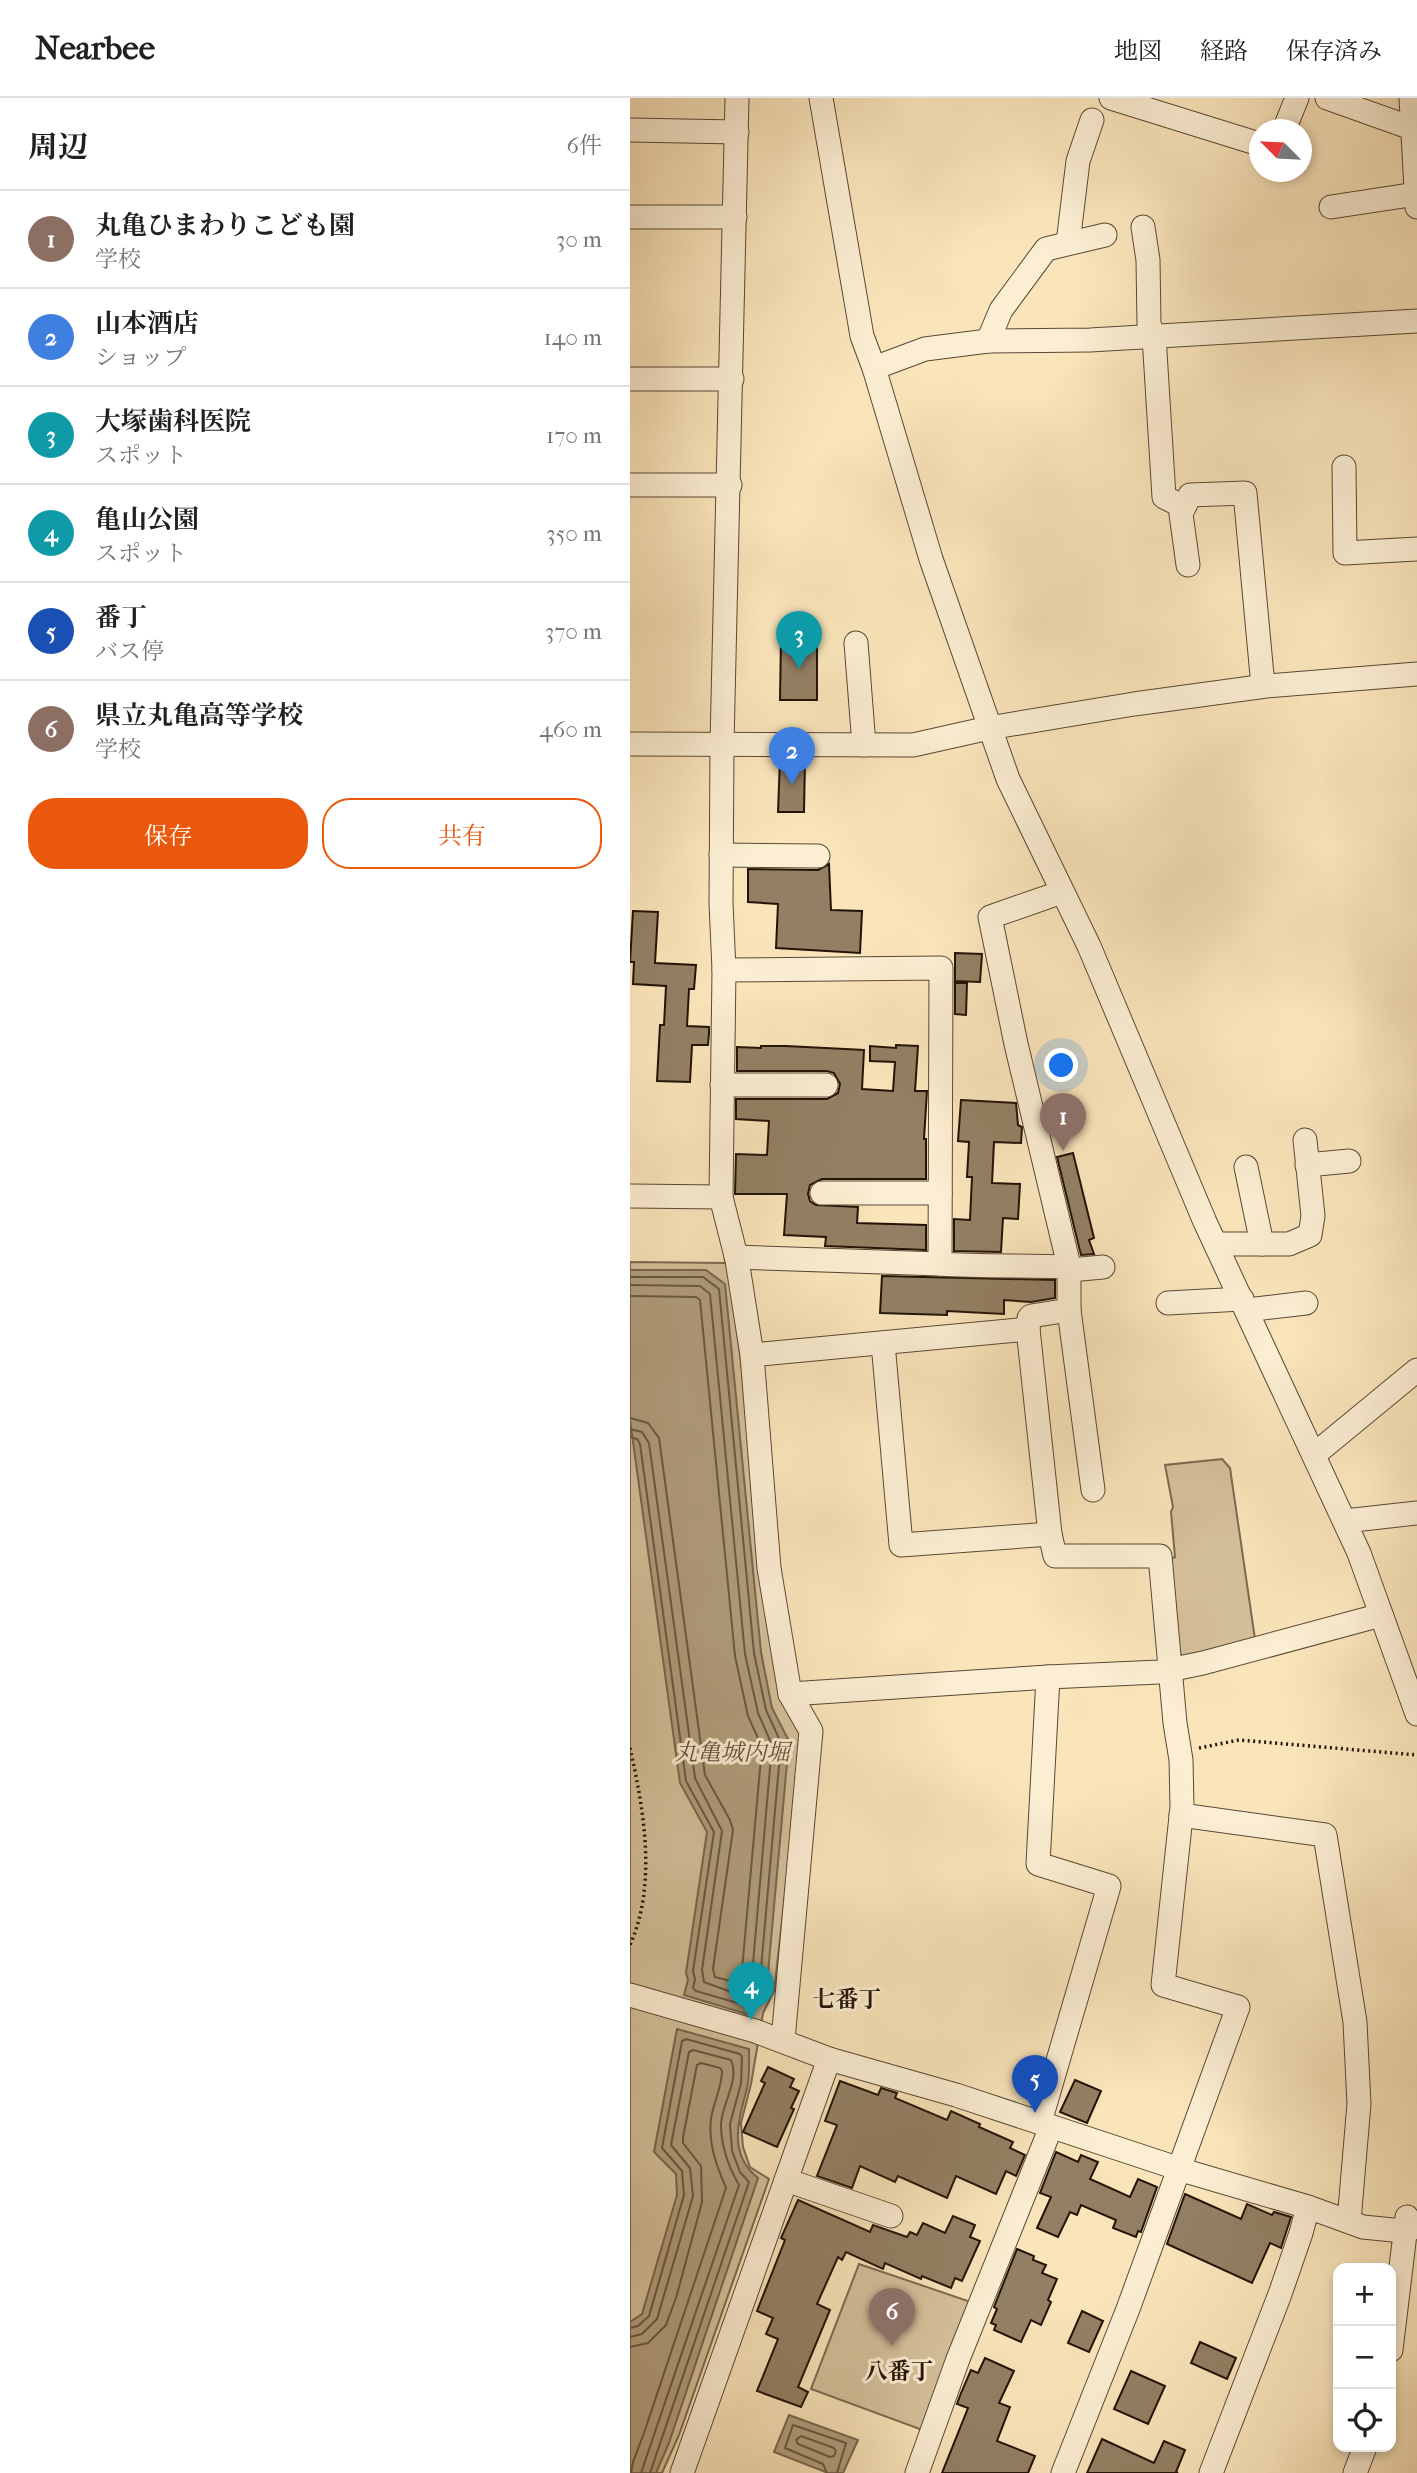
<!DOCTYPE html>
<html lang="ja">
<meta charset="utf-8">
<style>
body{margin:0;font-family:"IM FELL French Canon","Noto Serif JP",serif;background:#f6f6f6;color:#202124}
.controls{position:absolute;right:21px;bottom:21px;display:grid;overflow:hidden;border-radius:14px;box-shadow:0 4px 10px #0003}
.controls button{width:63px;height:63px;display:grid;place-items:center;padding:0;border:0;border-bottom:2px solid #e0e0e0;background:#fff;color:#202124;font:35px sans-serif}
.compass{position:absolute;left:619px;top:21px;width:63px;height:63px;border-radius:50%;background:#fff;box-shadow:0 4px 10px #0003;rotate:294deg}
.you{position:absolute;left:432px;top:968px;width:24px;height:24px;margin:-18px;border:5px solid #fff;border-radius:50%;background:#1a73e8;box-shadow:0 0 0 10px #1a73e833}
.badge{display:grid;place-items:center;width:46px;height:46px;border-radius:50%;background:#ea580c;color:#fff;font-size:23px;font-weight:700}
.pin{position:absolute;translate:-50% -58px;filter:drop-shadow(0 2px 4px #0008)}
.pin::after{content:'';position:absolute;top:37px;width:24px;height:21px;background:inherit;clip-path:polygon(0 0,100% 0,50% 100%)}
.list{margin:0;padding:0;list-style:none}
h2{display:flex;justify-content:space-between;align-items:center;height:91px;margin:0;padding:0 28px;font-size:30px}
h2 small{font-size:23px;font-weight:400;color:#757577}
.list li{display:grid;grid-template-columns:46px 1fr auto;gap:21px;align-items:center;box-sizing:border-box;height:98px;padding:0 28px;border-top:2px solid #e0e0e0}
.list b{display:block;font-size:26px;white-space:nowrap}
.list p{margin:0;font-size:23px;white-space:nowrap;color:#757577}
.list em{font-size:23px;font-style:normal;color:#757577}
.actions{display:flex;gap:14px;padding:21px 28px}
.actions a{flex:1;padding:16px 0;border:2px solid #ea580c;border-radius:28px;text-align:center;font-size:24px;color:#ea580c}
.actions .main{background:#ea580c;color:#fff}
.icon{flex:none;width:38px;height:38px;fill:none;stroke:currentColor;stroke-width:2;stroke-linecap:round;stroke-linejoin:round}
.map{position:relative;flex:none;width:787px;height:2375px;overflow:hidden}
header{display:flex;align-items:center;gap:42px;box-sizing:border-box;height:98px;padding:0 35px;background:#fff;border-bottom:2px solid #e0e0e0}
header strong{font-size:33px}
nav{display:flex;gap:38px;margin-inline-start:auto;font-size:24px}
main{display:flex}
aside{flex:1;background:#fff}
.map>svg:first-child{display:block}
.green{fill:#d5c19c;stroke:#7c6a51;stroke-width:2}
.water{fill:#b19e7d;stroke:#78664d;stroke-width:2}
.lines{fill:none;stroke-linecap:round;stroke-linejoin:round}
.shore{stroke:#6a5842;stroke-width:2}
.building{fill:#938064;stroke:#231306;stroke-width:2}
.minor-casing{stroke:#594833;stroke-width:25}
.path{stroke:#231306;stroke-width:3.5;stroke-dasharray:2 3.5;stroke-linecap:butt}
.minor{stroke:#fceed3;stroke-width:23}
.labels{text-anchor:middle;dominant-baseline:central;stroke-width:6;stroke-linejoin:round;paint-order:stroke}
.water-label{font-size:23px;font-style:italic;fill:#63523c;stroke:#fceed3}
.neighbourhood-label{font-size:23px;font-weight:bold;fill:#231306;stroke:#fceed3}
</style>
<header>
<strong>Nearbee</strong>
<nav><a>地図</a><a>経路</a><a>保存済み</a></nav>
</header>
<main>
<aside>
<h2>周辺<small>6件</small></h2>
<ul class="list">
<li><span class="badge" style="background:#8d6e63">1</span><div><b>丸亀ひまわりこども園</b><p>学校</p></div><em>30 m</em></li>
<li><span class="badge" style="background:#3f7fe0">2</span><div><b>山本酒店</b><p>ショップ</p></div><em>140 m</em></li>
<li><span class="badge" style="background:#0f9aa8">3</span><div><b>大塚歯科医院</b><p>スポット</p></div><em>170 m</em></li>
<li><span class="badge" style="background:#0f9aa8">4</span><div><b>亀山公園</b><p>スポット</p></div><em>350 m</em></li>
<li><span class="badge" style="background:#1a4fb4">5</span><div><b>番丁</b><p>バス停</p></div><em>370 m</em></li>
<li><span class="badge" style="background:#8d6e63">6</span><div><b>県立丸亀高等学校</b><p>学校</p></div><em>460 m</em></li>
</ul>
<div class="actions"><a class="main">保存</a><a>共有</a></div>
</aside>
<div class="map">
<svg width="787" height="2375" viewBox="0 0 787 2375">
<rect width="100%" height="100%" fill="#fae5bb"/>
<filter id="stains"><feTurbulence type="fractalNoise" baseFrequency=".00286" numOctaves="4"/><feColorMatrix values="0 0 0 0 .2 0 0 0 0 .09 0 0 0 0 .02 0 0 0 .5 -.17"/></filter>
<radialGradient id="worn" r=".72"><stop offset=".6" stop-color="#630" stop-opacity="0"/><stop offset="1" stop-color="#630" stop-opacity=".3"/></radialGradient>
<g class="green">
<polygon points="0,1164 96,1165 101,1183 118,1322 172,1649 144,1893 133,1915 121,1986 111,2025 113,2049 120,2069 139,2081 49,2337 32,2375 0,2375"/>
<polygon points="592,1361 600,1370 625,1541 552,1559 547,1551 537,1462 545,1459 541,1414 543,1409 535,1367"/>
<polygon points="229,2166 341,2204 295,2333 181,2291"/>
</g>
<g class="water">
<polygon points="0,1172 76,1172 95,1186 131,1554 142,1610 159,1643 137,1886 121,1900 120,1917 54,1897 58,1882 56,1875 77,1734 50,1685 0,1322"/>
<path d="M47,1931L119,1951C119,1964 120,1977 117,1990C109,2022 97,2055 128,2080L39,2345L26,2375H0V2224L12,2216L47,2097L46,2076L24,2054Z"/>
<polygon points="159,2317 228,2342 213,2375 198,2375 144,2354"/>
</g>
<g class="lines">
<g class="shore">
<polyline points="0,1179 73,1179 89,1191 124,1555 136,1612 151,1645 130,1882 116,1895 111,1906 66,1893 63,1890 65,1881 63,1873 84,1734 56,1683 10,1346 7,1341 0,1339"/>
<polyline points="0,1187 70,1188 80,1196 115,1556 128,1615 142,1647 122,1877 104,1895 74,1884 72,1872 92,1733 65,1680 19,1345 12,1334 0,1331"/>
<polyline points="0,1198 66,1199 70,1202 105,1558 118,1618 132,1649 112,1872 100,1883 85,1879 83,1871 103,1732 100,1722 75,1677 29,1340 18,1325 0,1320"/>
<polyline points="0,2230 8,2228 19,2218 54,2097 52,2073 32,2050 52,1943 56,1941 110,1956 112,1959 111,1985 100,2026 102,2053 110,2074 119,2084 20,2375"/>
<path d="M0,2239L12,2236L27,2221L63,2098L60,2070L41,2047L59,1954L63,1952L101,1962C110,1982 92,2005 91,2026C91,2049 98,2068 109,2087L11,2375"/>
<path d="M0,2249L18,2245L36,2227L46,2200L72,2104L71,2068L53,2045V2039L67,1967L71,1965L90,1970L92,1973C92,1990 83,2005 81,2021C78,2046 87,2069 96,2090L14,2335L3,2364L1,2375"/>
<polygon points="171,2338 204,2350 206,2353 204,2358 200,2359 168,2346 166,2342"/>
<polyline points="197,2375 193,2366 155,2350 163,2327 216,2345 207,2375"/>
</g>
</g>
<g class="building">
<polygon points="151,540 187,540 187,602 150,602"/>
<polygon points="150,661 175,661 174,714 148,714"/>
<polygon points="199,766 201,812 232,813 230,855 146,850 148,806 118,804 118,771 188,772"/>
<polygon points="3,813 28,814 25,865 66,867 64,891 59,891 57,928 79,929 79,935 78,947 62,947 60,984 27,983 30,927 34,927 36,888 3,886 4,864 0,864"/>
<polygon points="325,855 352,856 350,884 325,883"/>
<polygon points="325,885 337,885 336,917 325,916"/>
<polygon points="266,947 288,948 285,993 297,993 294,1041 296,1041 296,1081 192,1081 180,1087 178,1096 180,1103 186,1107 228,1109 227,1125 296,1127 296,1152 195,1148 196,1139 154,1137 157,1096 105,1096 106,1056 137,1057 139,1023 106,1021 106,1001 197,1001 208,995 210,986 204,975 197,973 107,973 107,949 131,950 131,948 156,948 234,952 232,991 263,993 265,964 240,963 240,948 266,950"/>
<polygon points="331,1002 386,1005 388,1027 392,1029 391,1045 364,1044 362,1085 390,1086 388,1121 373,1120 371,1154 324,1153 324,1121 340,1122 342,1079 337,1079 339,1044 328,1043"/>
<polygon points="443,1055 464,1140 459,1142 464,1156 451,1157 427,1059"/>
<polygon points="252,1178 425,1182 425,1200 401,1204 374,1202 374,1216 317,1213 317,1217 250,1215"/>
<polygon points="138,1969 164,1981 160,1989 169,1993 161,2010 164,2011 147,2049 113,2034 135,1985 131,1983"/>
<polygon points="445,1982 471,1993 457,2025 430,2014"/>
<polygon points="210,1983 248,1997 251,1990 267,1995 265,2000 317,2022 321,2013 350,2026 349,2029 383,2044 380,2050 395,2057 386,2078 376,2073 366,2096 326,2078 317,2100 268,2078 265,2084 230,2068 222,2090 187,2078 207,2027 195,2023"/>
<polygon points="426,2054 448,2064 451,2057 468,2064 460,2081 500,2099 508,2081 527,2089 511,2134 508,2133 506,2139 483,2130 486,2122 451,2107 447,2117 440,2114 428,2139 407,2130 421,2099 410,2095"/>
<polygon points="555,2096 611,2121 617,2106 642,2117 644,2114 661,2119 651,2150 640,2145 622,2185 537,2146"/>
<polygon points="168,2102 240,2134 243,2127 277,2139 280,2134 287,2137 293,2125 315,2135 323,2118 345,2127 340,2139 350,2143 332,2183 325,2180 321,2190 292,2178 291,2181 255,2165 253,2171 216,2154 212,2162 208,2159 187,2206 200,2212 168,2289 178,2294 171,2309 127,2293 148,2241 136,2236 143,2220 127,2213 155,2142 151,2140"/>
<polygon points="387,2151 404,2158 403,2162 416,2167 412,2175 427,2181 418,2202 421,2204 411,2227 401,2222 391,2244 364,2232 366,2227 361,2225 367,2211 364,2209"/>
<polygon points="452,2213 473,2223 459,2254 438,2245"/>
<polygon points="570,2244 606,2260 597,2281 561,2265"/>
<polygon points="355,2260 384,2273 369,2305 380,2309 367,2343 405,2358 398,2375 312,2375 338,2310 327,2306 331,2295 341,2272 348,2275"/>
<polygon points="501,2273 535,2288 518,2326 484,2311"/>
<polygon points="472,2341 524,2365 534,2343 555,2352 546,2374 548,2375 457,2375"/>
</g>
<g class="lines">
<g class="minor-casing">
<g id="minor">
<polyline points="107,0 92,645 91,805 94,872 91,1099 107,1162 122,1257 139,1470 160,1596 181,1633 153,1942"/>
<polyline points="191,0 232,238 244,270 301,461 378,681 459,848 575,1124 729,1455 787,1616"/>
<polyline points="481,0 629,46"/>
<polyline points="697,0 787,32"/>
<polyline points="781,0 787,109"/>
<polyline points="0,32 107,34"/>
<polyline points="654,32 667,0"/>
<polyline points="701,109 786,96"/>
<polyline points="0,119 105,119"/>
<polyline points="513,129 518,162 519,226 524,238 534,399 554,409"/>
<polyline points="438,145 448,63 462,22"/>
<polyline points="358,243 371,212 416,151 475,137"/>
<polyline points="244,270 295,251 358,243 460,242 787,223"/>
<polyline points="0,281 102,281"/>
<polyline points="714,369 715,455 787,451"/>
<polyline points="0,387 100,387"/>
<polyline points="558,467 551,416 560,397 615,395 633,588"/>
<polyline points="226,545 234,647"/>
<polyline points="0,646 283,647 359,630 504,606 636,588 787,576"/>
<polyline points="91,757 188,758"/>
<polyline points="94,872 311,870 310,1166 106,1159"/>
<polyline points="92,987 196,987"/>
<polyline points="677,1067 719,1063"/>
<polyline points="616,1069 632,1146"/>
<polyline points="192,1095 310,1095"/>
<polyline points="0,1098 91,1099"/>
<polyline points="586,1146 659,1146 680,1137 683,1118 675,1042"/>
<path d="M310,1166C353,1169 396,1167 440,1169"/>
<polyline points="440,1172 473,1169"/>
<polyline points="538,1205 612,1201"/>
<polyline points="439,1212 463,1392"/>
<polyline points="617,1212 676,1205"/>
<polyline points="398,1231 399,1220 401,1218 439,1212 439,1168 386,946 360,819 432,794"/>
<polyline points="253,1245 271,1447 420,1436 425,1458 530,1458 545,1625 551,1662 552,1709 533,1887 608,1909 498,2211 433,2375"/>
<polyline points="122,1257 398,1231 420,1436"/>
<polyline points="685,1356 787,1272"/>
<polyline points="715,1423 787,1415"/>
<polyline points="160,1596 418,1579 529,1574 573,1565 751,1517"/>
<polyline points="551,1717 695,1737 725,1924 729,2006 719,2123"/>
<polyline points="0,1897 125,1933 199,1961"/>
<polyline points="410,2024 479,1788 408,1766 418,1579"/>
<polyline points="156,2082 261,2118"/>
<polyline points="761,2252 777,2119"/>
<polyline points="52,2375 199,1961 326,1997 562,2075 678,2109 733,2129 773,2133 787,2129"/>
<polyline points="287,2375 328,2261 421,2029"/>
<polyline points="581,2375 650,2196 671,2135 678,2109"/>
<polyline points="725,2375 735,2349"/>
</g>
</g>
<g class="path">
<path d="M0,1650C14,1712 27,1787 0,1847"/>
<polyline points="569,1650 609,1642 787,1657"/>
</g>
<use href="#minor" class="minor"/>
</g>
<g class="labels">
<g class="water-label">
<text x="102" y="1654">丸亀城内堀</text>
</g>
<g class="neighbourhood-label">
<text x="217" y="1901">七番丁</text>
<text x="269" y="2273">八番丁</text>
</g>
</g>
<rect width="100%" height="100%" filter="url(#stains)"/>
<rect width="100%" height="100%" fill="url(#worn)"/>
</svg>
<div class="controls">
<button>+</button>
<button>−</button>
<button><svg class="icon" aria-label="locate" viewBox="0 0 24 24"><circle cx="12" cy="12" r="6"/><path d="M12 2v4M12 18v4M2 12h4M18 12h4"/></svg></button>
</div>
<svg class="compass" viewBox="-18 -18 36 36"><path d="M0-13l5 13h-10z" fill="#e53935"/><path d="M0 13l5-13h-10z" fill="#757577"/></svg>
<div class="you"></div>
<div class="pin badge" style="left:433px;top:1053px;background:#8d6e63">1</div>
<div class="pin badge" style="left:162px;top:687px;background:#3f7fe0">2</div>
<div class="pin badge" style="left:169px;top:571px;background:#0f9aa8">3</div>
<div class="pin badge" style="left:121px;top:1922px;background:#0f9aa8">4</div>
<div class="pin badge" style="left:405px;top:2015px;background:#1a4fb4">5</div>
<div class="pin badge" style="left:262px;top:2248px;background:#8d6e63">6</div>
</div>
</main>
